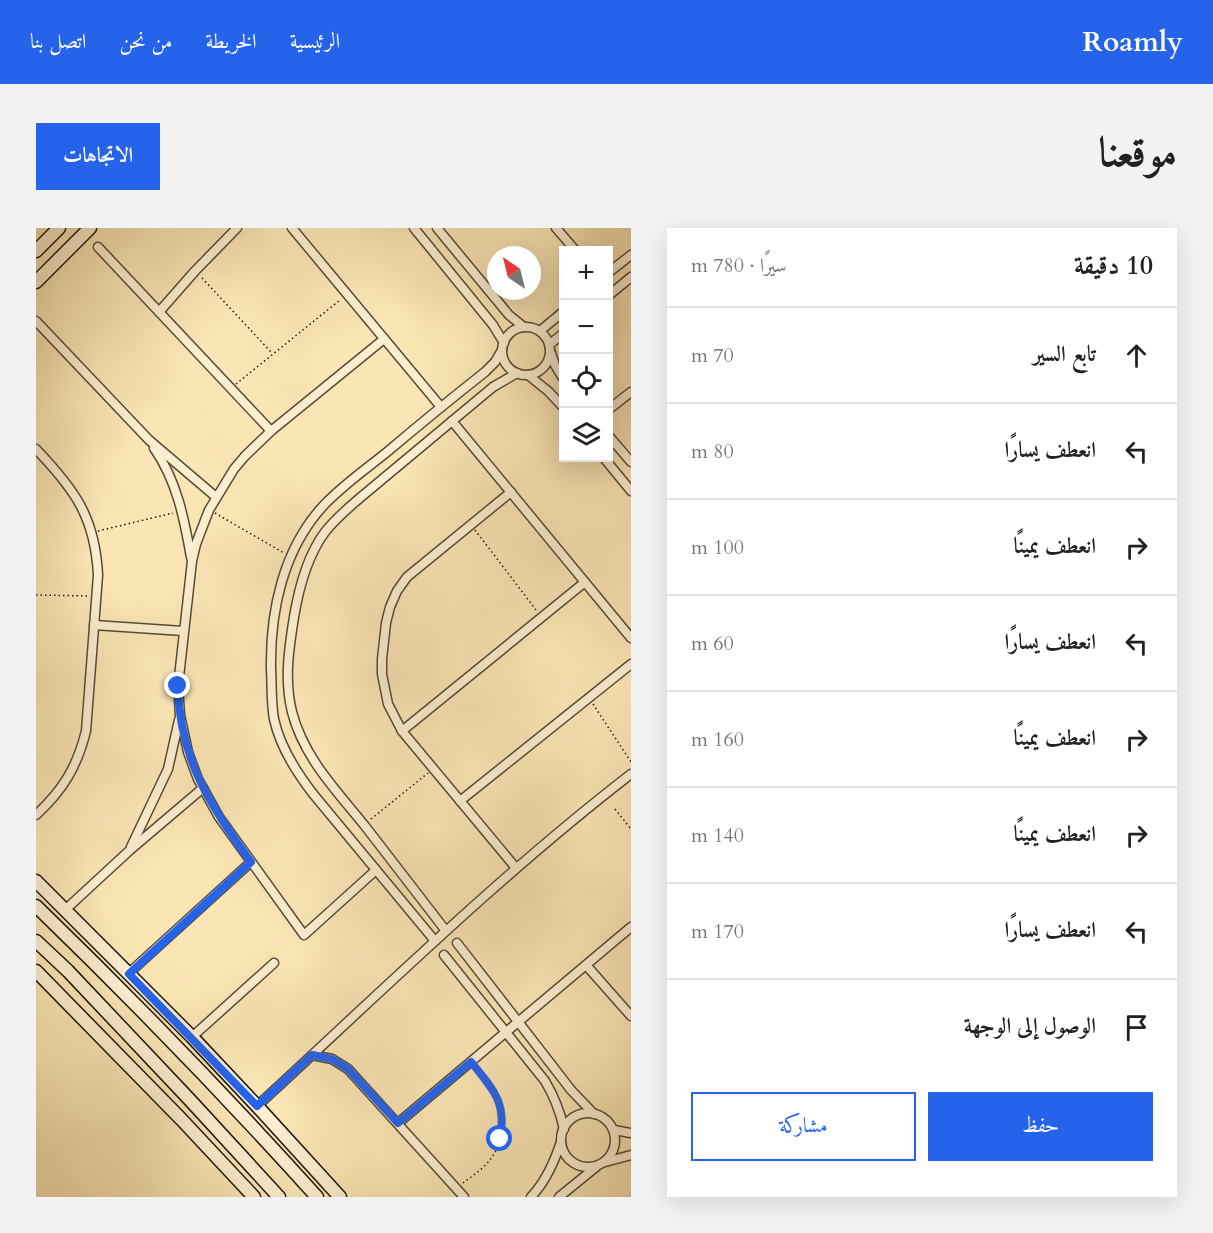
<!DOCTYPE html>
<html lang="ar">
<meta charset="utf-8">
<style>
body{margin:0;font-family:Cardo,Amiri,serif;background:#f2f2f2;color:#222;direction:rtl}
.controls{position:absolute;right:18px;top:18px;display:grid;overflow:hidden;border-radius:0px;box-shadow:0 6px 24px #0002}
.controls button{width:54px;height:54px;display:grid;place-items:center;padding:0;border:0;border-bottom:2px solid #e0e0e0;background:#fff;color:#222;font:30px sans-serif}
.compass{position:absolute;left:451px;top:18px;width:54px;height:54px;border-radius:50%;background:#fff;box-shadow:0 6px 24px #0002;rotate:325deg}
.stop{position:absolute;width:18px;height:18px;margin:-14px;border:4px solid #2563eb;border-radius:50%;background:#fff}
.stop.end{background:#2563eb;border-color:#fff;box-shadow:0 2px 6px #0008}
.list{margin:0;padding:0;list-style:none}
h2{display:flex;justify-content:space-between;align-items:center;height:78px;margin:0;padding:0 24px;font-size:26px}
h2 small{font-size:20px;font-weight:400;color:#767676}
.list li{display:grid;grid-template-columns:39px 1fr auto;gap:18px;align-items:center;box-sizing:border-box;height:96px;padding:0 24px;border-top:2px solid #e0e0e0}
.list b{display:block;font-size:22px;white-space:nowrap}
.list em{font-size:20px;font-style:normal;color:#767676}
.actions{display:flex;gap:12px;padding:18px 24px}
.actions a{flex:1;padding:14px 0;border:2px solid #2563eb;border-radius:0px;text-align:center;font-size:21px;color:#2563eb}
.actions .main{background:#2563eb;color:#fff}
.icon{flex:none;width:33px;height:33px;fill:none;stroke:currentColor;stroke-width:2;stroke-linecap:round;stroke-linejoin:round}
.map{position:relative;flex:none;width:595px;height:969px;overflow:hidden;direction:ltr;border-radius:0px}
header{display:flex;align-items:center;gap:36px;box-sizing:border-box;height:84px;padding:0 30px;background:#2563eb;color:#fff}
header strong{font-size:28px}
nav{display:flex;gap:33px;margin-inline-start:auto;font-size:21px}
.intro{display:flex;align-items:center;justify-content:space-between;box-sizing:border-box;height:144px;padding:0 36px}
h1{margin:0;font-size:42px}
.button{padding:15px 27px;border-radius:0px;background:#2563eb;color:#fff;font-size:21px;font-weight:700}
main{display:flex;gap:36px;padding:0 36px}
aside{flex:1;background:#fff;border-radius:0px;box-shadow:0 6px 24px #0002}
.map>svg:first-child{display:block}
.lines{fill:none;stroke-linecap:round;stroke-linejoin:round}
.street-casing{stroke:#564a38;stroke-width:11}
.secondary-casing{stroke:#1f160e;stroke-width:15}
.path{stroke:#1f160e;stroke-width:1.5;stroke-dasharray:1.5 3;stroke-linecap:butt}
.street{stroke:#fceecf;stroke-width:8}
.secondary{stroke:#fceecf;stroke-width:12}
.route{stroke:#2563eb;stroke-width:8}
</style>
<header>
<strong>Roamly</strong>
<nav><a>الرئيسية</a><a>الخريطة</a><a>من نحن</a><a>اتصل بنا</a></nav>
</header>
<div class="intro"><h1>موقعنا</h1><a class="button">الاتجاهات</a></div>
<main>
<aside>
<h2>10 دقيقة<small>سيرًا · 780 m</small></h2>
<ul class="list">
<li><svg class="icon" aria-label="ahead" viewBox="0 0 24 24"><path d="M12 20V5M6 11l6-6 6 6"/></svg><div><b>تابع السير</b></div><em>70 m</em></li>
<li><svg class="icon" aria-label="left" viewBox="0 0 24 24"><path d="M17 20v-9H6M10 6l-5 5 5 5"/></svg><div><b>انعطف يسارًا</b></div><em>80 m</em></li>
<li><svg class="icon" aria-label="right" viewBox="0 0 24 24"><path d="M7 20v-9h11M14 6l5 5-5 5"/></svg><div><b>انعطف يمينًا</b></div><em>100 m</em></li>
<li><svg class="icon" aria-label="left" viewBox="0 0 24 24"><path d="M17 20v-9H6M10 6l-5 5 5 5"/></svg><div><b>انعطف يسارًا</b></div><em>60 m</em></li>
<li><svg class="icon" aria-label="right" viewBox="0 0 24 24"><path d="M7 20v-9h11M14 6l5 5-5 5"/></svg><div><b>انعطف يمينًا</b></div><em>160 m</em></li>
<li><svg class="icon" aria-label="right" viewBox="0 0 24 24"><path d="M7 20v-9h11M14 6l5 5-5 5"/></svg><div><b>انعطف يمينًا</b></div><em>140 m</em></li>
<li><svg class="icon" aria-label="left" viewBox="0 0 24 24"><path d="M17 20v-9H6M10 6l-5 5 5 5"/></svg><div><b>انعطف يسارًا</b></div><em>170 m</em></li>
<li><svg class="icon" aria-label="arrive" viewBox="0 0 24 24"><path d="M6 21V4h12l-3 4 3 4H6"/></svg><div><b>الوصول إلى الوجهة</b></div></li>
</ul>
<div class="actions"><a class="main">حفظ</a><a>مشاركة</a></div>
</aside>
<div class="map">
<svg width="595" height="969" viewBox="0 0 595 969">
<rect width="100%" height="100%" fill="#fae5b5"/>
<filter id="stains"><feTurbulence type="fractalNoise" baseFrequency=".00333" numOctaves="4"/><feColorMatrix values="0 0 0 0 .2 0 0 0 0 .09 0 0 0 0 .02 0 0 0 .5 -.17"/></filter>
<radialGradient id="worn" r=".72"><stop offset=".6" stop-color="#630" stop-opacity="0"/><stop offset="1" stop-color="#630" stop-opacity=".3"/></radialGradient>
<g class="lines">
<g class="street-casing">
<g id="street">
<polyline points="256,0 405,179"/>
<polyline points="378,0 457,97 468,115"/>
<polyline points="401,0 473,87 488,99"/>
<polyline points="520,0 539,22"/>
<polyline points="62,19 235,203"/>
<polyline points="572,45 595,27"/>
<polyline points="572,68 595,49"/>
<polyline points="123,84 159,43 201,0"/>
<polyline points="0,93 113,212 180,269"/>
<circle cx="490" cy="123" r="24"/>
<polyline points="504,103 528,83"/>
<polyline points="514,116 528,105"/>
<polyline points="515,125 519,137 528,152"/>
<polyline points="492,147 512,163 528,180"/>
<polyline points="572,182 595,164"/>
<polyline points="416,193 595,410"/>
<polyline points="572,207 595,234"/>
<path d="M118,220C141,253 148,290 155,329"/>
<path d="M0,221C39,262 59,289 62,347L50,503C41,539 27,562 0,587"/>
<polyline points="568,230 595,263"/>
<polyline points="475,264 371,349 361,363 354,379 350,395 346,431 346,446 352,476 366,503 480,640"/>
<polyline points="58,397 147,403"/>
<polyline points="366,503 549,354"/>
<polyline points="424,573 595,436"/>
<polyline points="95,619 132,541 143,492"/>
<polyline points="340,642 268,707 183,589 162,551 152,524 144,487 142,458 156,333 160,316 173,282 198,241 209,228 235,203 348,111"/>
<polyline points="29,682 94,622 167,560"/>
<path d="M410,703C383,668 356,633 329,598C300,562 268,530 256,484C248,452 253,420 258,389C263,359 271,328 289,304C299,291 312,280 325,269L457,159L481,145"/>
<path d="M399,713L278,567C260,544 244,519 238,491C235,475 236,458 235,441C234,383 247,321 288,277C307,257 330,241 351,224C383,197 416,170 449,144L459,134L466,122"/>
<polyline points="421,715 525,849 535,862 558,886"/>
<path d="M408,727L509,853C518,868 524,883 528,901"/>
<polyline points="550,737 595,788"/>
<polyline points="93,745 215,634"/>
<polyline points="156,809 238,735"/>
<polyline points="276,827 296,831 312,841 428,969"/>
<path d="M221,878C344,765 463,648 595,546"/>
<circle cx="552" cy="912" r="27"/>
<polyline points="362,895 595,699"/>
<polyline points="578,902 595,905"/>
<polyline points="569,934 595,927"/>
<path d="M495,969C510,953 518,934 525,914"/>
<polyline points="523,969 560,939"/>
</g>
</g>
<g class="secondary-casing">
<g id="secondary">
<polyline points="0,23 23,0"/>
<polyline points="0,54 54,0"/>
<polyline points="0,653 156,809 221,878 304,969"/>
<path d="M0,678C97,772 191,869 281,969"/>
<polyline points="0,713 32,743 153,871 243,969"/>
<polyline points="0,743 145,891 218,969"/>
</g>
</g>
<g class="path">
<polyline points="166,50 236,125"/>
<polyline points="200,156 304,72"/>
<polyline points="179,285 248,325"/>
<polyline points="439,302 500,382"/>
<polyline points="62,303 137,285"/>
<polyline points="0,367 54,368"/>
<polyline points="557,476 595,534"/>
<polyline points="579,581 595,601"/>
<polyline points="335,591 392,545"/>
<path d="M427,955C436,948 446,942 453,933C468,915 471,887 460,866C454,856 446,848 439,839"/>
</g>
<use href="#street" class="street"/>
<use href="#secondary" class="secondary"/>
</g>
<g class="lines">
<path class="route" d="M142,458C143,529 174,578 215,634L93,746L221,878L276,827L296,831L312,841L362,895L435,834C457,861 471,874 464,911"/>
</g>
<rect width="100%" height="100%" filter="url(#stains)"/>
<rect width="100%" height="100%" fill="url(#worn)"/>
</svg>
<div class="controls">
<button>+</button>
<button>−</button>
<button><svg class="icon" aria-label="locate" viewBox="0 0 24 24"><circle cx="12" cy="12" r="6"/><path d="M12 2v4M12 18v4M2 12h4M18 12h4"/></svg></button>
<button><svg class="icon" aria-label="layers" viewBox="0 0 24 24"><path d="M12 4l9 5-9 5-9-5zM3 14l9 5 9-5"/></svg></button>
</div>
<svg class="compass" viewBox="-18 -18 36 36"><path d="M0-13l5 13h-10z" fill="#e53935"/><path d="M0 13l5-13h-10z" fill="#767676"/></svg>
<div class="stop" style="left:464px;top:911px"></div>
<div class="stop end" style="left:142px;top:458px"></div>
</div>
</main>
